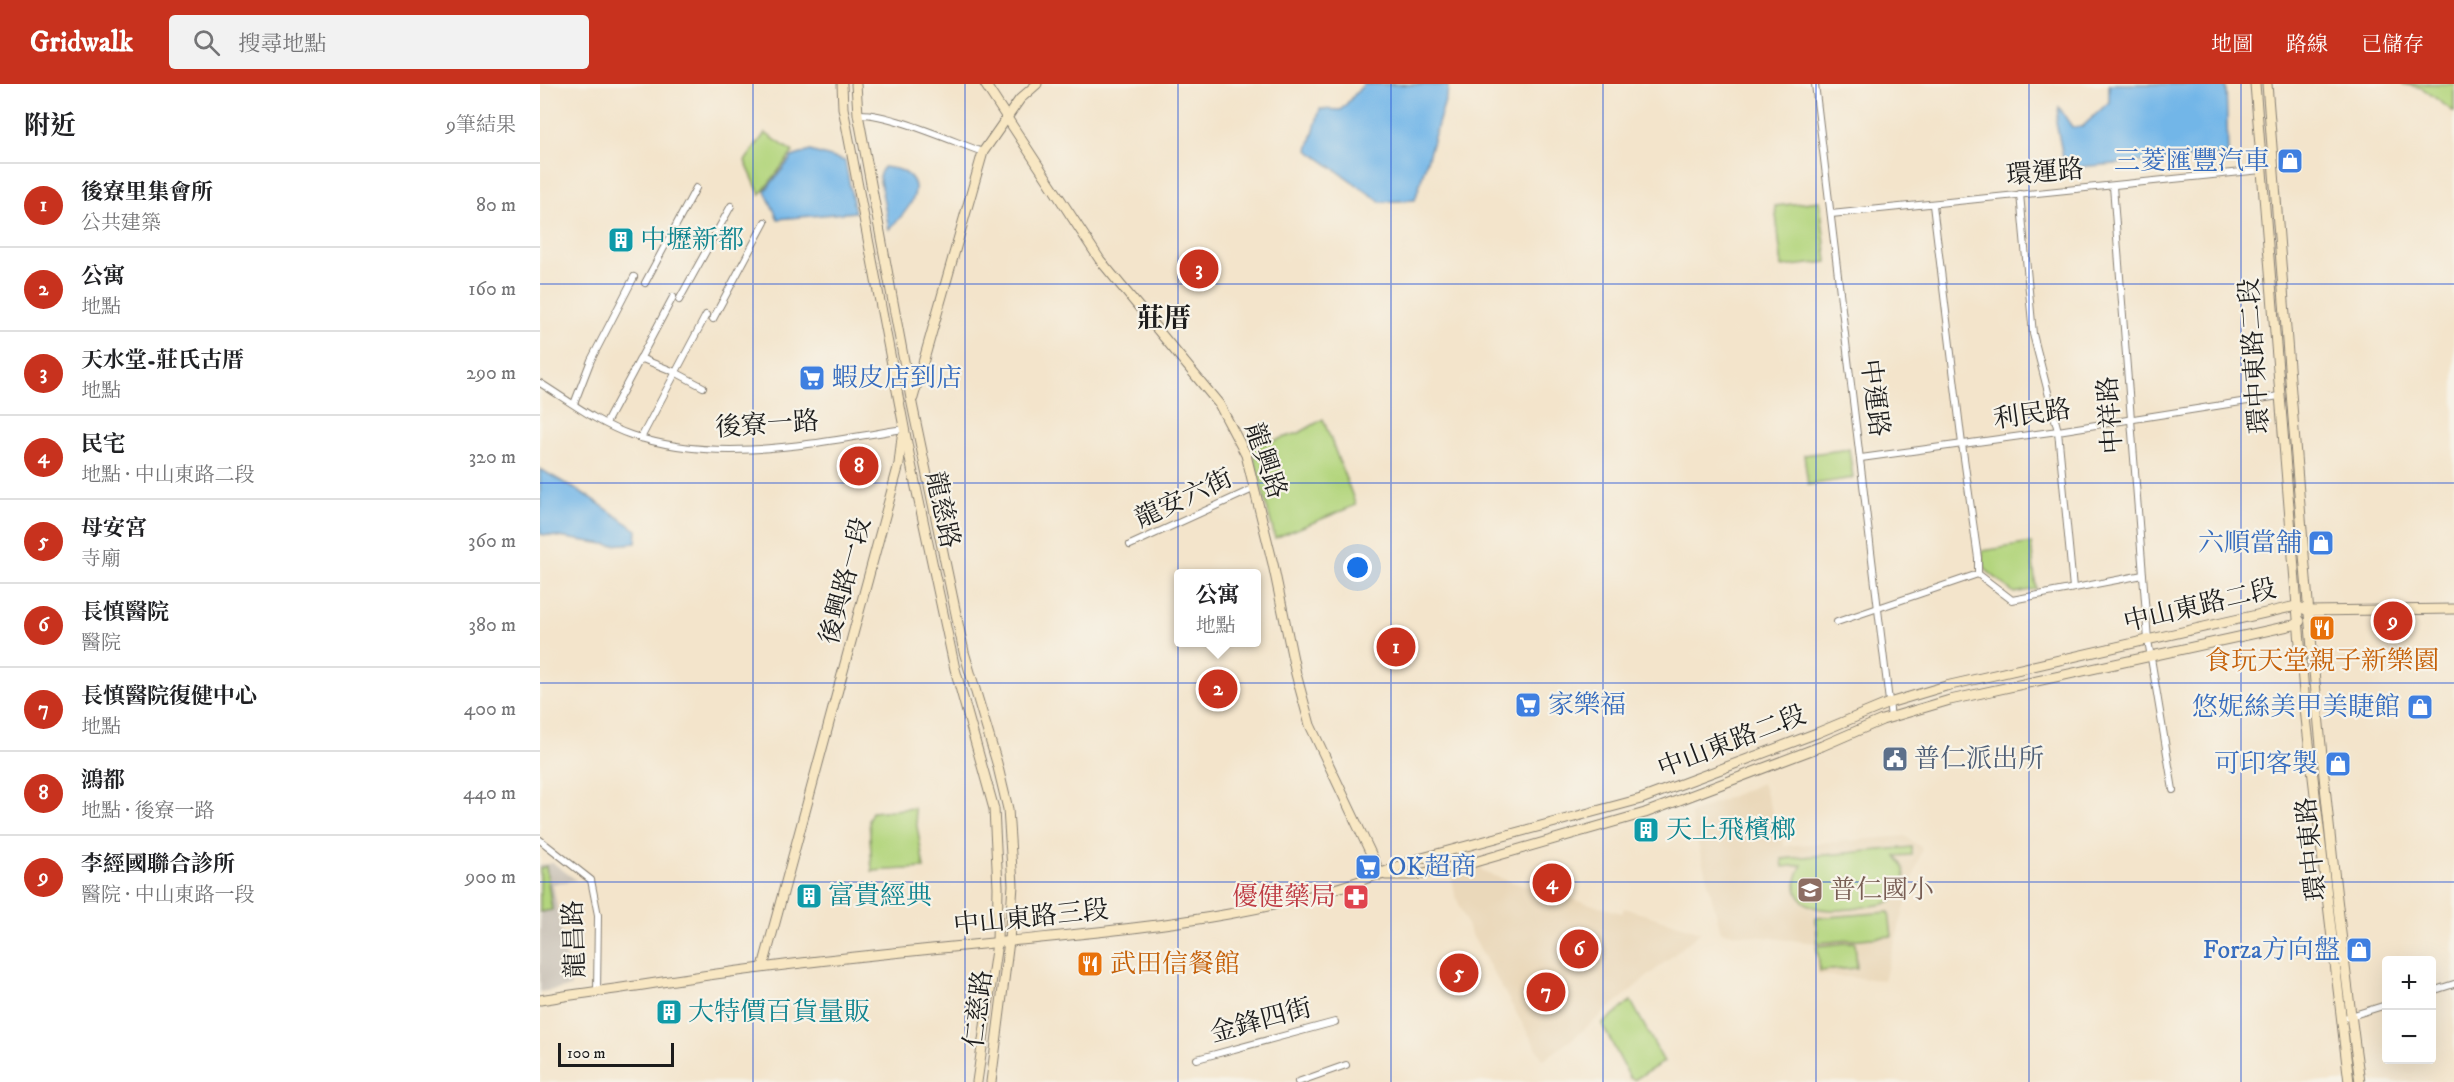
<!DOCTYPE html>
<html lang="zh-TW">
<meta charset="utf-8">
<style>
body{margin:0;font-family:"IM FELL DW Pica","Noto Serif TC",serif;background:#f2f2f2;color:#202124}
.controls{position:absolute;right:18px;bottom:18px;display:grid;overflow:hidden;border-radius:6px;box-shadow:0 6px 24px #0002}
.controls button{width:54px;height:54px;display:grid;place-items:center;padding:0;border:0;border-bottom:2px solid #e0e0e0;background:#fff;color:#202124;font:30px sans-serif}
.scale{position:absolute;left:18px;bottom:15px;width:116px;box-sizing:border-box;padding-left:6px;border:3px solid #1c1c1c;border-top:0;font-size:16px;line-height:21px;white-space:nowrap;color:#1c1c1c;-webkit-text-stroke:4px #f7f3e8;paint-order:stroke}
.you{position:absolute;left:818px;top:484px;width:21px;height:21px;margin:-15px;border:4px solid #fff;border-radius:50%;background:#1a73e8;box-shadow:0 0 0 9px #1a73e833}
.badge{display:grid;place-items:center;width:39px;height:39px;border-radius:50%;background:#c8321e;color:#fff;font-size:20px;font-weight:700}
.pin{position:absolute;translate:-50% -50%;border:3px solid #fff;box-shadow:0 2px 6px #0006}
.popup{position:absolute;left:634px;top:485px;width:87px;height:78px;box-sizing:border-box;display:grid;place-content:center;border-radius:6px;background:#fff;filter:drop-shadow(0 2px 4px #0005);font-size:20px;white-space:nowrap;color:#757577}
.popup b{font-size:22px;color:#202124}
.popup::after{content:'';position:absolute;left:50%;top:100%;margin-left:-12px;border:12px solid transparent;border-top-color:#fff}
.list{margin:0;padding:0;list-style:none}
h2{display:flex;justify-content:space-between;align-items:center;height:78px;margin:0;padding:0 24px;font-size:26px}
h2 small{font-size:20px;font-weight:400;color:#757577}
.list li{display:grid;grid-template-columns:39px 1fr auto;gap:18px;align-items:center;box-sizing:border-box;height:84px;padding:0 24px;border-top:2px solid #e0e0e0}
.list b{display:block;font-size:22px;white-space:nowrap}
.list p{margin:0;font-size:20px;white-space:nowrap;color:#757577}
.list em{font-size:20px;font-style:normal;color:#757577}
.icon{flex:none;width:33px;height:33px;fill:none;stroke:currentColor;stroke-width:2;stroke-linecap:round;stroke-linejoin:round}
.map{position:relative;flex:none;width:1914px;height:998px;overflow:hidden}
header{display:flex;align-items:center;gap:36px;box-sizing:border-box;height:84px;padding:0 30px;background:#c8321e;color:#fff}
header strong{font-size:28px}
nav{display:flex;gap:33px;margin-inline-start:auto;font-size:21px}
.search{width:420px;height:54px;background:#f2f2f2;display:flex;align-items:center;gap:15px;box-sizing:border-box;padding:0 21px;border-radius:6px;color:#757577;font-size:22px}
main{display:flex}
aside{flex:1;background:#fff}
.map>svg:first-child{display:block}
.built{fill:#ead8ba}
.industrial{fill:#cac3b8}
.green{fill:#b3d57d;stroke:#68784c;stroke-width:1.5}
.water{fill:#72b6e8;stroke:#476982;stroke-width:1.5}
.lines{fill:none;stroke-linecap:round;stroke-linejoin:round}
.stream{stroke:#72b6e8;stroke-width:2}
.street-casing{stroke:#888074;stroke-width:8}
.secondary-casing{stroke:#888074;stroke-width:11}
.street{stroke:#fff;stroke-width:6}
.secondary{stroke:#f8e7c3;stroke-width:9}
.grid{fill:none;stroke:#1d4ed8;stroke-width:1.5;stroke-opacity:0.55}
.labels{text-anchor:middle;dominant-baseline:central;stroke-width:4.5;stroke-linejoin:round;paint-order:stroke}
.shop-label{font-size:26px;fill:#366cbe;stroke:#f7f3e8;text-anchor:end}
.street-label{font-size:26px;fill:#1c1c1c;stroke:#f7f3e8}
.culture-label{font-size:26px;fill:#0d838f;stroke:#f7f3e8;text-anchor:start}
.food-label{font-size:26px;fill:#c56008;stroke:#f7f3e8}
.service-label{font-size:26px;fill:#4e5e75;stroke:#f7f3e8;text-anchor:start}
.education-label{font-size:26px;fill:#785e54;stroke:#f7f3e8;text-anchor:start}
.health-label{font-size:26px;fill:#be3a42;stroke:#f7f3e8;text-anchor:end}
.neighbourhood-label{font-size:27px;font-weight:bold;fill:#1c1c1c;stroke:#f7f3e8}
</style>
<header>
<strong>Gridwalk</strong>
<div class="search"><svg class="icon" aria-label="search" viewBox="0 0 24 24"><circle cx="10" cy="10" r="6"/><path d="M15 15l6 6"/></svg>搜尋地點</div>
<nav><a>地圖</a><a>路線</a><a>已儲存</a></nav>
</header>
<main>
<aside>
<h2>附近<small>9筆結果</small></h2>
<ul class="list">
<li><span class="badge">1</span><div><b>後寮里集會所</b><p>公共建築</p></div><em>80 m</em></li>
<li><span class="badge">2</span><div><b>公寓</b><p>地點</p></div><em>160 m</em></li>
<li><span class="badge">3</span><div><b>天水堂-莊氏古厝</b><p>地點</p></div><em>290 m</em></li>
<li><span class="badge">4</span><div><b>民宅</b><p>地點 · 中山東路二段</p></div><em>320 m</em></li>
<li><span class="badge">5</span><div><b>母安宮</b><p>寺廟</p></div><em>360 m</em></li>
<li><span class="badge">6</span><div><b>長慎醫院</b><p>醫院</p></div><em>380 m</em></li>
<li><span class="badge">7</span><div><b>長慎醫院復健中心</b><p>地點</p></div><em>400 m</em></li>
<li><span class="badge">8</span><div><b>鴻都</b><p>地點 · 後寮一路</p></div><em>440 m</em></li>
<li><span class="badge">9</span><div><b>李經國聯合診所</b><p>醫院 · 中山東路一段</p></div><em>900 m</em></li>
</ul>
</aside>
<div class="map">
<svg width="1914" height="998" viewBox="0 0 1914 998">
<rect width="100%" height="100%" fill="#f7f3e8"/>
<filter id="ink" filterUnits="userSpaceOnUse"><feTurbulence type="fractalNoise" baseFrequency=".0167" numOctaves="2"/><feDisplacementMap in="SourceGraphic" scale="12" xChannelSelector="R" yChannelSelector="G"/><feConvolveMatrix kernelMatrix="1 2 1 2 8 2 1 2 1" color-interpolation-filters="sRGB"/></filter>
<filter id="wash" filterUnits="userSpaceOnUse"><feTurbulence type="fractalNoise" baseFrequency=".008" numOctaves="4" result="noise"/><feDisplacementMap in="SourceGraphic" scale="24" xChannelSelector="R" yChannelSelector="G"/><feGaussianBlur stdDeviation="1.35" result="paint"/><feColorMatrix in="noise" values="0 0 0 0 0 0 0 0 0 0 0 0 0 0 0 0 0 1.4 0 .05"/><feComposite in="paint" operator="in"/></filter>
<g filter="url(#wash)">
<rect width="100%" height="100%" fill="#f3e4cb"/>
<g class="built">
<polygon points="1222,699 1245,762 1365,752 1382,764 1344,896 1278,891 1275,859 1181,848 1150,730"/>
<polygon points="941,782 942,786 948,790 972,798 1082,829 1084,824 1161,848 1036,952 1005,975 1002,974 929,846 915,810 911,789"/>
</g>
<polygon class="industrial" points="13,779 36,796 13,800 31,903 0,908 0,781"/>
<g class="green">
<polygon points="1862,0 1914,0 1914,28 1882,4"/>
<polygon points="225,49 253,68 220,111 205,77"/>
<polygon points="1280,117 1287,178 1242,183 1235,122"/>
<polygon points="783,335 816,421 735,454 711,363 759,349"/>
<polygon points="1309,365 1313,394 1268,401 1264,371"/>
<polygon points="1491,459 1496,505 1474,509 1445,485 1442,467"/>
<polygon points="374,724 384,784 332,787 329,735 332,728"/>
<path d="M1372,763V771L1356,772C1371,789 1367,812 1344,820C1321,823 1268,837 1257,808C1254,798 1257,790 1262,781L1243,783L1242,775Z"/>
<polygon points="6,782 12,826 0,828 0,784"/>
<polygon points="1349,828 1352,852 1278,859 1276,834"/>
<polygon points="1315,858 1317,884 1280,887 1277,862"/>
<polygon points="1091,917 1124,978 1094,996 1090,994 1062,940"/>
</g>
<g class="water">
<polygon points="824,0 908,1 908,7 875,116 841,118 768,66 780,25 801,26"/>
<polygon points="1569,0 1686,0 1688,71 1525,84 1516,38 1519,23 1532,43 1542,43 1569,18"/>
<polygon points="270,67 305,77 315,128 238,135 225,107 252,73"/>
<path d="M343,83C349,84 357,84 362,87C392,102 363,132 349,145L339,92Z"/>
<polygon points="0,385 49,413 97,446 96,459 71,461 0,450"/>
</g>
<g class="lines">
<polyline class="stream" points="428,996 429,998"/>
</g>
</g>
<g filter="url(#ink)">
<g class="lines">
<g class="street-casing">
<g id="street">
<polyline points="1275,0 1351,634"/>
<path d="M318,30C347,28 414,58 443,68"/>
<polyline points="1573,102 1608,556 1633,706"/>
<polyline points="1480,110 1493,250 1518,347 1533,504"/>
<polyline points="1393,121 1422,360 1438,474 1438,490"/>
<polyline points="1291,130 1721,86"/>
<polyline points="105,199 156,104"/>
<polyline points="139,216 191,122"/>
<polyline points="173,235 225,138"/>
<polyline points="100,274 135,288 163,303"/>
<path d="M0,299C29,317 59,340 91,351C179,381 275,359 363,345"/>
<polyline points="34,320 51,276 94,193"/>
<polyline points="66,339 133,213"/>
<polyline points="101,354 166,231"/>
<polyline points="1321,374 1518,347 1739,312"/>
<polyline points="590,461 715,404"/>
<polyline points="1297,538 1438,490 1472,516 1603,491"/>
<polyline points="0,756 51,796 58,831 57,907"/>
<polyline points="1892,907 1914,900"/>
<polyline points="1801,935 1846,921"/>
<polyline points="657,975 795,938"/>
<polyline points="758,998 806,981"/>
</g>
</g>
<g class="secondary-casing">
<g id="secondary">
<polyline points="302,0 303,24 371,380 415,585 454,725 458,803 457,859 437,998"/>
<polyline points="316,0 318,30 372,320 424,568 457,679 468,725 473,801 469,857 451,998"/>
<polyline points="445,0 560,176 679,320 706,371 733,480 756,590 770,641 841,791"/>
<polyline points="1715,0 1766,634 1809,998"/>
<path d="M1727,0C1754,333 1774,667 1820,998"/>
<polyline points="373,314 443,68 480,15 497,0"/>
<polyline points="846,791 875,791 935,778 1105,729 1282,662 1342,636 1410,616 1758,540 1760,537"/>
<polyline points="223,883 359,380 362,353"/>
<path d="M0,916C34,910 69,906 103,901C225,881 349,869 472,857C607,843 746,832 871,777L1101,715L1277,649L1349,619L1406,602L1756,522L1769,527L1914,525"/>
</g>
</g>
<use href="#street" class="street"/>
<use href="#secondary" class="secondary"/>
</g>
</g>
<path class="grid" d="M213,0V998M425,0V998M638,0V998M851,0V998M1063,0V998M1276,0V998M1489,0V998M1701,0V998M0,200H1914M0,399H1914M0,599H1914M0,798H1914"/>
<defs>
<g id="shop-square" transform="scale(1.35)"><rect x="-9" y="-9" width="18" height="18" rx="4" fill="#3f7fe0" stroke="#f7f3e8"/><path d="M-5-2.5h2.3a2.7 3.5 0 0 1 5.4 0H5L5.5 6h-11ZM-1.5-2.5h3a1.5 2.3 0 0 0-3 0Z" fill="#fff"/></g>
<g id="building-square" transform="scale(1.35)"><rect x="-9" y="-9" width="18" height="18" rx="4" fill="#0f9aa8" stroke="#f7f3e8"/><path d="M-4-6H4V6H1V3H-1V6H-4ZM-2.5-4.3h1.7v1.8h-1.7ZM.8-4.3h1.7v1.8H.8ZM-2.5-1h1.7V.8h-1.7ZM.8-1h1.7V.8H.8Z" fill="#fff"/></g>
<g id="supermarket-square" transform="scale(1.35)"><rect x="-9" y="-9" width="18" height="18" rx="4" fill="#3f7fe0" stroke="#f7f3e8"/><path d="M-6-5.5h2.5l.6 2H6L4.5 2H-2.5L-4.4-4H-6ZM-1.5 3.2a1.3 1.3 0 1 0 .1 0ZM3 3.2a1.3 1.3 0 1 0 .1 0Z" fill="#fff"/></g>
<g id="restaurant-square" transform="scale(1.35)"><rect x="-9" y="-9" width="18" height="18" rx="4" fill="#e8710a" stroke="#f7f3e8"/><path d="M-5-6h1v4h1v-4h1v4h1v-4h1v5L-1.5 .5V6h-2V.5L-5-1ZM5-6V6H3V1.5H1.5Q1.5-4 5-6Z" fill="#fff"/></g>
<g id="civic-square" transform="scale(1.35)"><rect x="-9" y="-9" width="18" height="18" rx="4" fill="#5c6f8a" stroke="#f7f3e8"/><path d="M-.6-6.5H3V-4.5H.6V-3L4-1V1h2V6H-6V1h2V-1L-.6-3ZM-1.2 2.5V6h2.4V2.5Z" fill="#fff"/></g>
<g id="school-square" transform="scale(1.35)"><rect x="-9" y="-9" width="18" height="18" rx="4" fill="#8d6e63" stroke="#f7f3e8"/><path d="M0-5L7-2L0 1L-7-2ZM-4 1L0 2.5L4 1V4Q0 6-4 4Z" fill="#fff"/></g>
<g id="pharmacy-square" transform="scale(1.35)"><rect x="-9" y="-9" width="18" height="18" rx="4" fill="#e0444e" stroke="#f7f3e8"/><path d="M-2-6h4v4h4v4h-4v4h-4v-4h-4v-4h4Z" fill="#fff"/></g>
</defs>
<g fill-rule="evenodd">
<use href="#shop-square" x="1750" y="77"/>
<use href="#building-square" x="81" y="156"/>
<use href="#supermarket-square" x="272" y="294"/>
<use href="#shop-square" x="1781" y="459"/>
<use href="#restaurant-square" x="1782" y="544"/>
<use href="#supermarket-square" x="988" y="621"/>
<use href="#shop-square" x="1880" y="623"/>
<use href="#civic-square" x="1355" y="675"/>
<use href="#shop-square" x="1798" y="680"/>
<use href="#building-square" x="1106" y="746"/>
<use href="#supermarket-square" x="828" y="783"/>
<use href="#school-square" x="1270" y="806"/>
<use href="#building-square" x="269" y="812"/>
<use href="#pharmacy-square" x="816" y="813"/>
<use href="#shop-square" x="1819" y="866"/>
<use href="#restaurant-square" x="550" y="880"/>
<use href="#building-square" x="129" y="928"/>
</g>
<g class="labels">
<g class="shop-label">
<text x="1730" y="77">三菱匯豐汽車</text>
<text x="292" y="294" text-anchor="start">蝦皮店到店</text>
<text x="1762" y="459">六順當舖</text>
<text x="1008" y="621" text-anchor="start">家樂福</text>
<text x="1860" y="623">悠妮絲美甲美睫館</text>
<text x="1778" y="680">可印客製</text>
<text x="848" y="783" text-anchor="start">OK超商</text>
<text x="1800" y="866">Forza方向盤</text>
</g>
<g class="street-label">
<text transform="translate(1505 89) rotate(-5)">環運路</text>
<text transform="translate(1715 272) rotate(-94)">環中東路二段</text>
<text transform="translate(1334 314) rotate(83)">中運路</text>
<text transform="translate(1492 331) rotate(-8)">利民路</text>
<text transform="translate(1571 331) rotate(-94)">中祥路</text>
<text transform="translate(227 341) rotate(-4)">後寮一路</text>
<text transform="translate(725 377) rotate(71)">龍興路</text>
<text transform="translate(644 415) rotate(-25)">龍安六街</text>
<text transform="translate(402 426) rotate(78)">龍慈路</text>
<text transform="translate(306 497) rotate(-75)">後興路一段</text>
<text transform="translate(1660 522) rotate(-13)">中山東路二段</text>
<text transform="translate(1192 658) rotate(-21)">中山東路二段</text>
<text transform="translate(1772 765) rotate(-96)">環中東路</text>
<text transform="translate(491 834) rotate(-6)">中山東路三段</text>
<text transform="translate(35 855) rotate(-92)">龍昌路</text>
<text transform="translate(439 925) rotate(-83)">仁慈路</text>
<text transform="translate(721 937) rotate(-15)">金鋒四街</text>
</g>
<g class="culture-label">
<text x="100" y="156">中壢新都</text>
<text x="1126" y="746">天上飛檳榔</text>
<text x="288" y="812">富貴經典</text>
<text x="148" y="928">大特價百貨量販</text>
</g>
<g class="food-label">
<text x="1782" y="577">食玩天堂親子新樂園</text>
<text x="570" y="880" text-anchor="start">武田信餐館</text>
</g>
<g class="service-label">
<text x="1374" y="675">普仁派出所</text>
</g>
<g class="education-label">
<text x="1290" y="806">普仁國小</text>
</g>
<g class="health-label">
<text x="796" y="813">優健藥局</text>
</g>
<g class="neighbourhood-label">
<text x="624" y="235">莊厝</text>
</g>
</g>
</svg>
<div class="controls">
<button>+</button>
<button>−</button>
</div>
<div class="scale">100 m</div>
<div class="you"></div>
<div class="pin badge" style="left:856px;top:563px">1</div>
<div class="pin badge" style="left:678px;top:605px">2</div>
<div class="popup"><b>公寓</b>地點</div>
<div class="pin badge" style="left:659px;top:185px">3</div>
<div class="pin badge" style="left:1012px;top:799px">4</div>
<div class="pin badge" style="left:919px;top:889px">5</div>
<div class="pin badge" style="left:1039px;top:865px">6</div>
<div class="pin badge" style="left:1006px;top:908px">7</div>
<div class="pin badge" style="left:319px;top:382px">8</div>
<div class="pin badge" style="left:1853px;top:537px">9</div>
</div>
</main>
